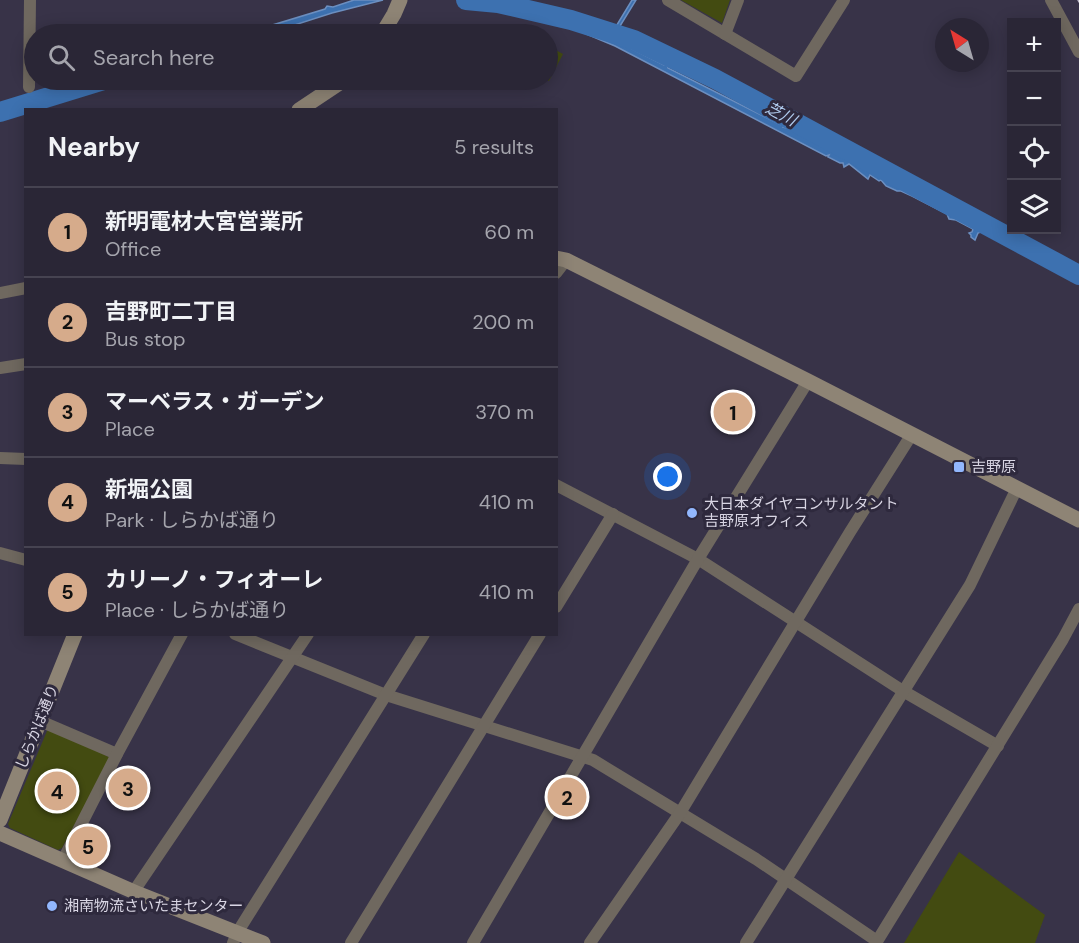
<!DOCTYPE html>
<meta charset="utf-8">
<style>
body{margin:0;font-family:"DM Sans","Noto Sans JP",sans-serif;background:#363242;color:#f1f3f6}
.controls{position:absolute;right:18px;top:18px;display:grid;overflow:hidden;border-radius:0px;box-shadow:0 3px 15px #0003}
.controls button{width:54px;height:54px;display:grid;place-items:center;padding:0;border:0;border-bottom:2px solid #464351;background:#2a2636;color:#f1f3f6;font:30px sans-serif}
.compass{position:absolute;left:935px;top:18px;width:54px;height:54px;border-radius:50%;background:#2a2636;box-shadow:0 3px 15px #0003;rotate:323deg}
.you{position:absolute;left:668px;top:477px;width:21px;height:21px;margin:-15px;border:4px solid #fff;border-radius:50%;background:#1a73e8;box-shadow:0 0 0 9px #1a73e833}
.badge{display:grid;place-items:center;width:39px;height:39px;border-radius:50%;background:#d6ab8b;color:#111;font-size:20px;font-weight:700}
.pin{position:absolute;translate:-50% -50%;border:3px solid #fff;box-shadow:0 2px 6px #0006}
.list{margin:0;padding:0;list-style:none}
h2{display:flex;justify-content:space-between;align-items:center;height:78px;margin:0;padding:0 24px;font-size:26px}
h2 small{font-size:20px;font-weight:400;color:#a5a5ad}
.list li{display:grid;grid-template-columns:39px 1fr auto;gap:18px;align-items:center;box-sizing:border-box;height:90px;padding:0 24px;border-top:2px solid #464351}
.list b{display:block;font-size:22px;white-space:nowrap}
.list p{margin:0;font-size:20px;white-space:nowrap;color:#a5a5ad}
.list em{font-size:20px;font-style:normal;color:#a5a5ad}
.icon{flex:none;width:33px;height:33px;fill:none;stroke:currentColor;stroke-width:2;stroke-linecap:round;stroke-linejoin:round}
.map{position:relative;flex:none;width:1079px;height:943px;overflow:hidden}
.search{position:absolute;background:#2a2636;box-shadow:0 3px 15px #0003;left:24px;top:24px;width:534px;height:66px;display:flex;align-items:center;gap:15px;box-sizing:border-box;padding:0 21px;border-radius:33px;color:#a5a5ad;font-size:22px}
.panel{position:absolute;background:#2a2636;box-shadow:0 3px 15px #0003;left:24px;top:108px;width:534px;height:528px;border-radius:0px}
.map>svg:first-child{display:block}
.green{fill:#434b11}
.water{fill:#3d71b0;stroke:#6c8fc0;stroke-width:1.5}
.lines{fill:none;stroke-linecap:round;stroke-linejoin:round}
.river{stroke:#3d71b0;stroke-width:20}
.street{stroke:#6f685f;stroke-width:12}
.secondary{stroke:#8e8475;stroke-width:15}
.tram{stroke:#c3bfce;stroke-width:1.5}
.poi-dot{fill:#92b7fd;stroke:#2e293d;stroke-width:2}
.labels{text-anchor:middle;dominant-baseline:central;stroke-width:6;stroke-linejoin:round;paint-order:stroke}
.poi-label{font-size:15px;fill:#d9d6e4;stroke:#2e293d;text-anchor:start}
.street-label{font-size:15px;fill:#d9d6e4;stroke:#2e293d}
.water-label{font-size:16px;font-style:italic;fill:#b0cbee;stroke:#2e293d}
</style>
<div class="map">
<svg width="1079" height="943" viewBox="0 0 1079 943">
<rect width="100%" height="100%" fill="#383348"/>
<g class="green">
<polygon points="681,0 730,0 722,23"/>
<polygon points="548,46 563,54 549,81 546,80 548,80"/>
<polygon points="51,728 111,758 62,848 58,850 10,828 8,824 47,731"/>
<polygon points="959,852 1045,915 1035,943 904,943"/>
</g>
<g class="water">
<polygon points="354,0 383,0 332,13 285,28 284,31 286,34 284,34 282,31 268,34 243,34 325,9 327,6 333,7"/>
<path d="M485,0C494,0 504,0 513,0C541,3 584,24 609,38L632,0H636L612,39L664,65H667L668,68L781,125L784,117L786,118L787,116L791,122L786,126L785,124L783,127L786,128L788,127C797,130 805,136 813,141C826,147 841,150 853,158H856L857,161L903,187L906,186L910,188L909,190L948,211L980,225L982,224L990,229L991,231L1071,272L1074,271L1079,273V282L1051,266L1042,262L983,231L978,233L975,240L971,237V235L969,233L972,232L973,229L956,220L949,219L947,214L912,196L901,191H897L886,186L881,180L879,181L870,175L868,179L849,164L844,167L843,163H840L828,157L829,155L826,156L615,46L577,30L578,28C548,15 517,6 485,0Z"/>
</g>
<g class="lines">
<g class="river">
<polyline points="466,0 498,3 571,20 634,40 715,79 1079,275"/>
<polyline points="0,112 104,80"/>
</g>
<g class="street">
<polyline points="668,0 796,76 844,0"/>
<polyline points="1051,0 1079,52"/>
<polyline points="725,34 738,0"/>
<polyline points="29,87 30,0"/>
<polyline points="556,273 566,260"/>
<polyline points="0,293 26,288"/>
<polyline points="0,368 26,364"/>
<polyline points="0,458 26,459"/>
<polyline points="556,485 698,559 903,691 998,746"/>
<polyline points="0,553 26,560"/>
<polyline points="556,607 613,514"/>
<polyline points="235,634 386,695 593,760 756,859 877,941"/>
<polyline points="40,721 117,754"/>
<polyline points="63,860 117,754 182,634"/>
<polyline points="134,891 308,634"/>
<polyline points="233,943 237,933 424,634"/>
<polyline points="351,943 540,634"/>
<polyline points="473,943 698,559 808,381"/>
<polyline points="590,943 680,813 850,532 912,434"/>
<polyline points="746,943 970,585 1017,488"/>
<polyline points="876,943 1063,639 1079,609"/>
</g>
<g class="secondary">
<polyline points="382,34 394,14 400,0"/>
<polyline points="299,110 344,80"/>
<polyline points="556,258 566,260 808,381 1079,520"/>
<polyline points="0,820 75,634"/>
<polyline points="0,833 139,894 263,943"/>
</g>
<polyline class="tram" points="1078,0 1079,2"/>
</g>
<g class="poi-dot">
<rect x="953" y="461" width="12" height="12" rx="3"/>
<circle cx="692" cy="513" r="6"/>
<circle cx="52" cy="906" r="6"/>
</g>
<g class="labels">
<g class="poi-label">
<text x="971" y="467">吉野原</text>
<text x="704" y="504">大日本ダイヤコンサルタント<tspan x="704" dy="17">吉野原オフィス</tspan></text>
<text x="64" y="906">湘南物流さいたまセンター</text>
</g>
<g class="street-label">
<text transform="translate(37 727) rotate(-68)">しらかば通り</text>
</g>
<g class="water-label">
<text transform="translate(781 114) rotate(28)">芝川</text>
</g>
</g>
</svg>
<div class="controls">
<button>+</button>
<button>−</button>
<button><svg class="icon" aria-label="locate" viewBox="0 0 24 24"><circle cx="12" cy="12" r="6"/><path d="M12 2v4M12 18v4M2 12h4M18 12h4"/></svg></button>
<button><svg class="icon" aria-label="layers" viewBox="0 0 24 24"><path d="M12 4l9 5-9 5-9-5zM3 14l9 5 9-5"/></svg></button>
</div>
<svg class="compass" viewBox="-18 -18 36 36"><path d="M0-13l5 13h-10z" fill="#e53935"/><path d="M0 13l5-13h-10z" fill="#a5a5ad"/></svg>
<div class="you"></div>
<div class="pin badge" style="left:733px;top:412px">1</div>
<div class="pin badge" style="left:567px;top:797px">2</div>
<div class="pin badge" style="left:128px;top:788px">3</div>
<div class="pin badge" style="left:57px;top:791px">4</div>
<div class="pin badge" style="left:88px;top:846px">5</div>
<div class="search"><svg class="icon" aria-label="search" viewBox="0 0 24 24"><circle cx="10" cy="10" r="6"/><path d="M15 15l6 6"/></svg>Search here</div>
<section class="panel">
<h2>Nearby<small>5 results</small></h2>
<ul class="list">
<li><span class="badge">1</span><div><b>新明電材大宮営業所</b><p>Office</p></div><em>60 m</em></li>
<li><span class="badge">2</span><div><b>吉野町二丁目</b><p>Bus stop</p></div><em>200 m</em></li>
<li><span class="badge">3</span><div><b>マーベラス・ガーデン</b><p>Place</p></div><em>370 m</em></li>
<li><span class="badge">4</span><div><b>新堀公園</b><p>Park · しらかば通り</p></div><em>410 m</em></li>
<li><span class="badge">5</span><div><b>カリーノ・フィオーレ</b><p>Place · しらかば通り</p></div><em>410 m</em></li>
</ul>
</section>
</div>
